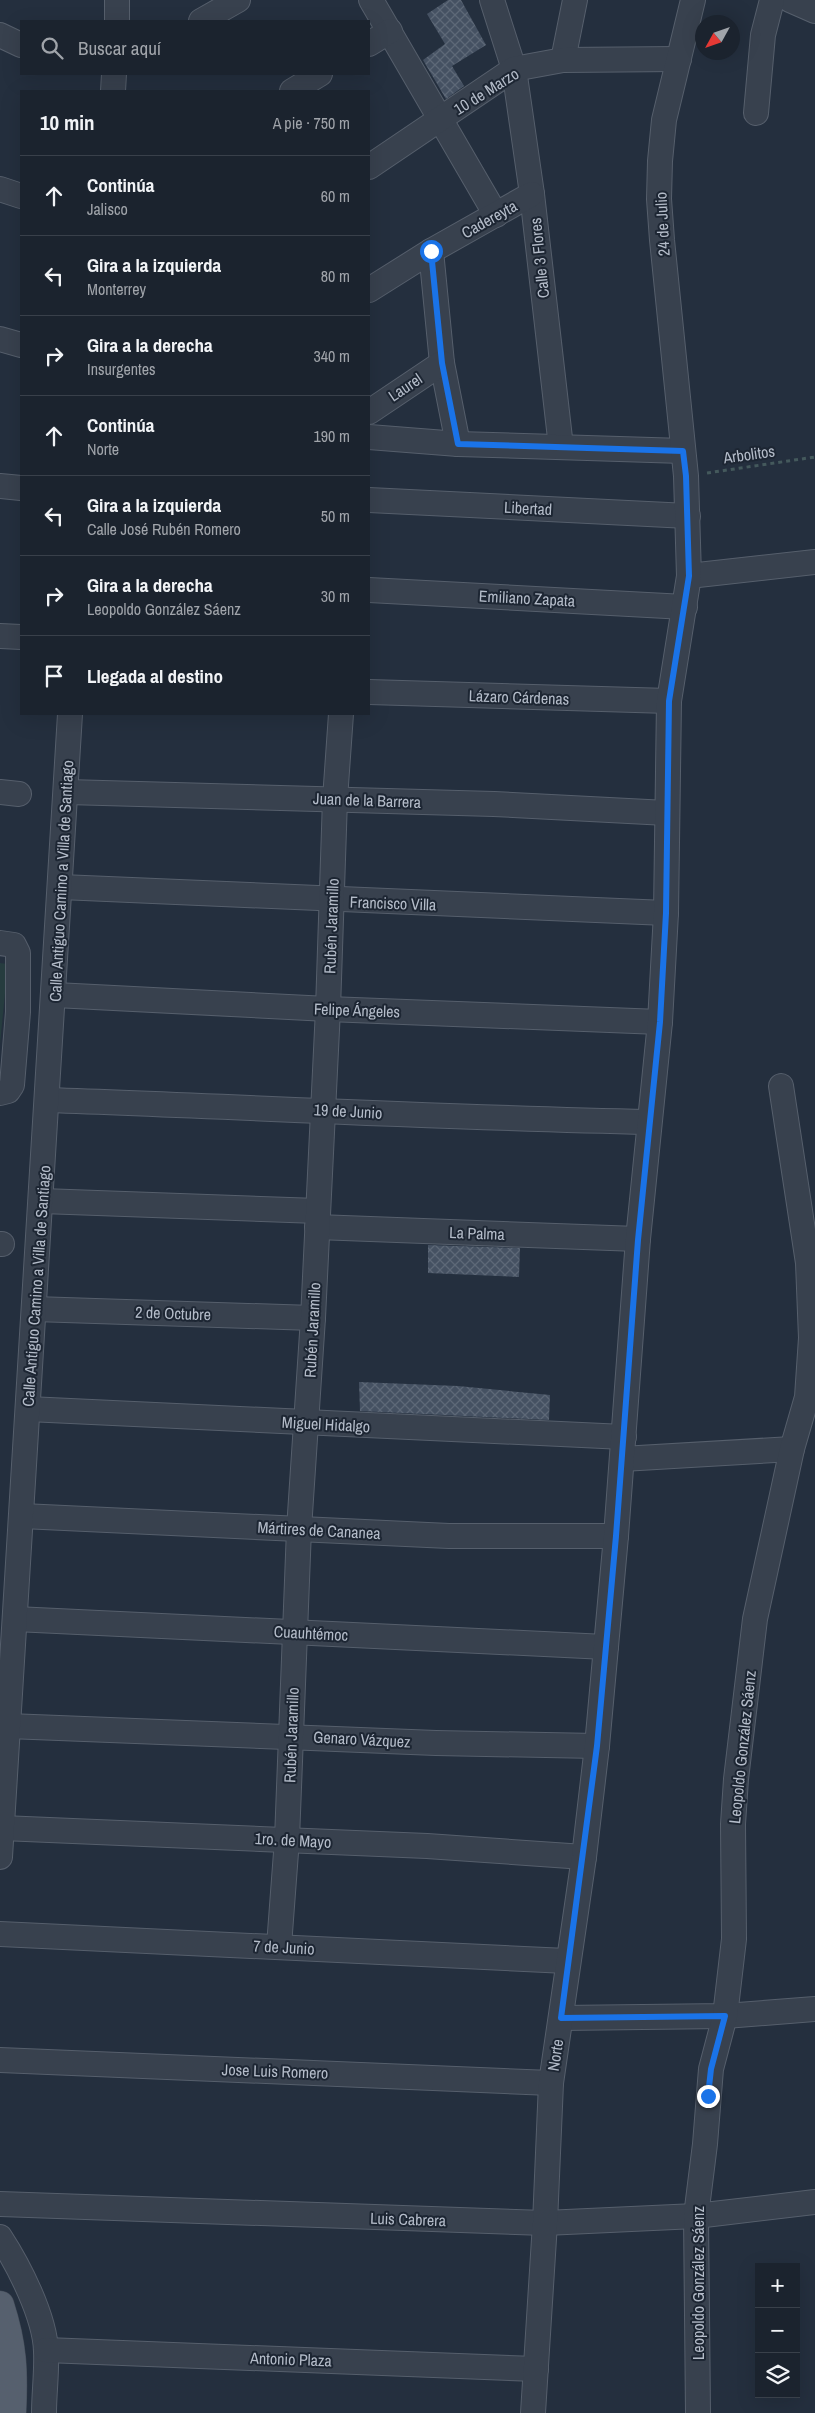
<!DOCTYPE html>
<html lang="es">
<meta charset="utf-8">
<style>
body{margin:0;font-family:"Archivo Narrow",sans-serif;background:#282f3a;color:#f1f3f6}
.controls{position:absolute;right:15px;bottom:15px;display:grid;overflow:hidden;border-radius:0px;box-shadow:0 5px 20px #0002}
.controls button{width:45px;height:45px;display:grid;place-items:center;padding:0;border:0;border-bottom:1px solid #39404a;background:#1b232e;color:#f1f3f6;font:25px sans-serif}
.compass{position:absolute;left:695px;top:15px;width:45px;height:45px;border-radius:50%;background:#1b232e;box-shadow:0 5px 20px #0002;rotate:230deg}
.stop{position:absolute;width:15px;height:15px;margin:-11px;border:4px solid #1a73e8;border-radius:50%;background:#fff}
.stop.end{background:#1a73e8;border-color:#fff;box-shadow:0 1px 5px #0008}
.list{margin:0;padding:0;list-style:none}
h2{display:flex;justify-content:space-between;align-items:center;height:65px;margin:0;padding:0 20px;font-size:21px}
h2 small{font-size:16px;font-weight:400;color:#a0a4aa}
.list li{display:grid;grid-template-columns:32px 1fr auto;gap:15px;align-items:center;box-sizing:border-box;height:80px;padding:0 20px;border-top:1px solid #39404a}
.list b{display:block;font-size:19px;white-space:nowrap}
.list p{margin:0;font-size:16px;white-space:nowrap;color:#a0a4aa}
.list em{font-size:16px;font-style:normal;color:#a0a4aa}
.icon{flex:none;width:28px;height:28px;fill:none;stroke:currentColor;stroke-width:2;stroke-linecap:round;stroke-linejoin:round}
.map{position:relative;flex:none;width:815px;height:2413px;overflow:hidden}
.search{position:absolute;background:#1b232e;box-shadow:0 5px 20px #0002;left:20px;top:20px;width:350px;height:55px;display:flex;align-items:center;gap:12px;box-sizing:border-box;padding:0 18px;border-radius:0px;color:#a0a4aa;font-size:19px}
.panel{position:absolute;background:#1b232e;box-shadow:0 5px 20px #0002;left:20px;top:90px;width:350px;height:625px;border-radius:0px}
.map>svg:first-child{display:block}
.park{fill:#263c3f}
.building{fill:url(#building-cross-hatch)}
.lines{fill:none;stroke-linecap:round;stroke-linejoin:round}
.minor-casing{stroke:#565f6c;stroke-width:26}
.major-casing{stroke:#414a57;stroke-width:29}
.path{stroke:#44595c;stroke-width:3;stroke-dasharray:4 4;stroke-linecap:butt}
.minor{stroke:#38414e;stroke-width:24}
.major{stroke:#56606e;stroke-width:28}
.route{stroke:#1a73e8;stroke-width:6}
.labels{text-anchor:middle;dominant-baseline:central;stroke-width:4;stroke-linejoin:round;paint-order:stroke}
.street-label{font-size:16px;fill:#b4bcc9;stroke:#1d2633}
</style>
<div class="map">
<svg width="815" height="2413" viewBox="0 0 815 2413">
<defs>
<pattern id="building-cross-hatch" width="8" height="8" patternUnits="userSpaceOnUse" patternTransform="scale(1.25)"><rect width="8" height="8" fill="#455162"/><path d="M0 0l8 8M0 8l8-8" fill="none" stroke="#5d6877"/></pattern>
</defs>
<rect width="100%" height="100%" fill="#242f3e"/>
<polygon class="park" points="0,963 8,964 0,1044"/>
<g class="building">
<polygon points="448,0 461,0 486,45 452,66 464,86 446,99 423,60 445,44 427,14"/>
<polygon points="428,1245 520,1248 519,1277 428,1273"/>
<polygon points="359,1382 458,1386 550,1395 549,1420 360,1411"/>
</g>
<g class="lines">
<g class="minor-casing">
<g id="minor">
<polyline points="371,0 496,215"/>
<polyline points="492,0 514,69 532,194 561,447"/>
<polyline points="790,0 815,11"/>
<polyline points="117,21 117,0"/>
<polyline points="201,21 238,0"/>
<polyline points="0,35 21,45"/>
<polyline points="369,44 390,31"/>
<polyline points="563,60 575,0"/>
<polyline points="113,91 114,74"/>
<polyline points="292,91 320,74"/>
<polyline points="756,113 763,35 772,0"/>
<polyline points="369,167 514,69 563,60 679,59"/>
<polyline points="0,189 21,196"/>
<polyline points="431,251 442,363 458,444"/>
<polyline points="369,290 431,251 532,194"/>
<polyline points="0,339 21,345"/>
<polyline points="369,412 442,363"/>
<polyline points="369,437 458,444 683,451"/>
<polyline points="0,486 21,488"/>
<polyline points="369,500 688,516"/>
<polyline points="689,576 815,562"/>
<polyline points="369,590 685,607"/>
<polyline points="0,636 21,637"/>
<polyline points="369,692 669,701"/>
<polyline points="0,792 19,794"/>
<polyline points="67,792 494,804 667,813"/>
<polyline points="61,887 666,913"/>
<polyline points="0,943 14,945 18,953 18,1012 12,1085 8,1091 0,1093"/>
<polyline points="55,995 328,1009 660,1022"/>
<path d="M48,1100C248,1107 449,1118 649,1122"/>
<polyline points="42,1201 318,1211"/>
<polyline points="317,1227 638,1239"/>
<polyline points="0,1244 2,1244"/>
<polyline points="34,1309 313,1318"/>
<polyline points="28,1409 624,1437"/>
<polyline points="622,1459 792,1449"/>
<polyline points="22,1516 449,1536 616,1536"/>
<polyline points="15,1619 606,1647"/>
<polyline points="8,1726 436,1743 597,1746"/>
<polyline points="2,1828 427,1846 584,1857"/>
<polyline points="0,1857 70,714"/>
<polyline points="0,1934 567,1961"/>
<polyline points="279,1946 287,1839 299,1529 313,1318 328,1009 335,799 341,714"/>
<polyline points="561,2018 725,2016 815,2009"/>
<polyline points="0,2060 551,2083"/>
<polyline points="0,2204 545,2223 696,2216 815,2202"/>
<path d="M0,2237C19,2266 45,2317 46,2351C47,2372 44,2393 44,2413"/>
<polyline points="46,2350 536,2369"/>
<polyline points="533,2413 545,2223 551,2083 584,1857 597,1746 616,1536 638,1239 660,1022 666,913 669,701 689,576 686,476 662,240 659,199 660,161 664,120 693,0"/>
<polyline points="698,2413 696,2216 705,2144 711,2069 725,2016 734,1939 733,1824 736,1779 755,1619 792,1449 807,1397 811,1338 808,1263 781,1086"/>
</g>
</g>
<g class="major-casing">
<path id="major" d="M0,2305C13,2345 14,2371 12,2413"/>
</g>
<polyline class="path" points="707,473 815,457"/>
<use href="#minor" class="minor"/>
<use href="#major" class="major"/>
</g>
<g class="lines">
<polyline class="route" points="431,251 442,363 458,444 683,451 686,476 689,576 669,701 666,913 660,1022 638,1240 616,1536 597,1746 561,2018 725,2016 711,2069 708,2096"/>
</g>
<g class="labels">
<g class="street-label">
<text transform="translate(486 91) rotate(-32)">10 de Marzo</text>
<text transform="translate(489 219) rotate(-29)">Cadereyta</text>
<text transform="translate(662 224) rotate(-93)">24 de Julio</text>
<text transform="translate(539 258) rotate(-96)">Calle 3 Flores</text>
<text transform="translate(405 387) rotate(-34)">Laurel</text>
<text transform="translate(749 454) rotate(-8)">Arbolitos</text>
<text transform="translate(528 508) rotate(3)">Libertad</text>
<text transform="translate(527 598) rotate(3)">Emiliano Zapata</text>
<text transform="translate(519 697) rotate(2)">Lázaro Cárdenas</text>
<text transform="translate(367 800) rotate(2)">Juan de la Barrera</text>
<text transform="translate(61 881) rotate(-87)">Calle Antiguo Camino a Villa de Santiago</text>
<text transform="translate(393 903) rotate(2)">Francisco Villa</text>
<text transform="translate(331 926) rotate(-88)">Rubén Jaramillo</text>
<text transform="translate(357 1010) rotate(2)">Felipe Ángeles</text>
<text transform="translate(348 1111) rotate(3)">19 de Junio</text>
<text transform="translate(477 1233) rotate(2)">La Palma</text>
<text transform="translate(36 1286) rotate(-86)">Calle Antiguo Camino a Villa de Santiago</text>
<text transform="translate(173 1313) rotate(2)">2 de Octubre</text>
<text transform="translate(312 1330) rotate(-87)">Rubén Jaramillo</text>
<text transform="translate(326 1424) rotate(3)">Miguel Hidalgo</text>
<text transform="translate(319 1530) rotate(3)">Mártires de Cananea</text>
<text transform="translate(311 1633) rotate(3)">Cuauhtémoc</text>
<text transform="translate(291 1735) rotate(-88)">Rubén Jaramillo</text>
<text transform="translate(362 1739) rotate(3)">Genaro Vázquez</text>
<text transform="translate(742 1747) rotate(-84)">Leopoldo González Sáenz</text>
<text transform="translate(293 1840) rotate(3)">1ro. de Mayo</text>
<text transform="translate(284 1947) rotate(3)">7 de Junio</text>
<text transform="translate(555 2055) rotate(-81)">Norte</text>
<text transform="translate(275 2071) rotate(2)">Jose Luis Romero</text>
<text transform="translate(408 2219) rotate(2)">Luis Cabrera</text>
<text transform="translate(698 2283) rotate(-90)">Leopoldo González Sáenz</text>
<text transform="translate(291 2359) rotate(2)">Antonio Plaza</text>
</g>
</g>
</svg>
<div class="controls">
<button>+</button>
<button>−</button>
<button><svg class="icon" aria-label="layers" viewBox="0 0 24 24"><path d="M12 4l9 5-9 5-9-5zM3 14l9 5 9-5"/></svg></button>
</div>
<svg class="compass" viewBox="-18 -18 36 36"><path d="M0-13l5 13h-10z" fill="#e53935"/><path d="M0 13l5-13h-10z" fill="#a0a4aa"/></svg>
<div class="stop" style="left:431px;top:251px"></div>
<div class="stop end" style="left:708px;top:2096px"></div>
<div class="search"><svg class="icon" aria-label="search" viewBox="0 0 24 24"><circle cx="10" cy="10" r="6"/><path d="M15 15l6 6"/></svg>Buscar aquí</div>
<section class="panel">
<h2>10 min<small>A pie · 750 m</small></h2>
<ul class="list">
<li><svg class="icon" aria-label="ahead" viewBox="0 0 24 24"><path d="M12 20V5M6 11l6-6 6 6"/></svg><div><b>Continúa</b><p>Jalisco</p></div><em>60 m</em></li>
<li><svg class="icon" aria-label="left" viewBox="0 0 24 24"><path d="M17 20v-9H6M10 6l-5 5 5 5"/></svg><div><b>Gira a la izquierda</b><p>Monterrey</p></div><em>80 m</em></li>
<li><svg class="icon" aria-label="right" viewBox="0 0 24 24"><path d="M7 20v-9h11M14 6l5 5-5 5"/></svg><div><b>Gira a la derecha</b><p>Insurgentes</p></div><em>340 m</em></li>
<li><svg class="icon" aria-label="ahead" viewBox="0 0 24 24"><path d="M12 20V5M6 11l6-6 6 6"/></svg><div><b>Continúa</b><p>Norte</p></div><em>190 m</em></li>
<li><svg class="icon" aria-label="left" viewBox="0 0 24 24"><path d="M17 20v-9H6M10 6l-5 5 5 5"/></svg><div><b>Gira a la izquierda</b><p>Calle José Rubén Romero</p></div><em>50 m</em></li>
<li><svg class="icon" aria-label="right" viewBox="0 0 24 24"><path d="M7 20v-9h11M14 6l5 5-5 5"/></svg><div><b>Gira a la derecha</b><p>Leopoldo González Sáenz</p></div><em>30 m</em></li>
<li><svg class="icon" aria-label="arrive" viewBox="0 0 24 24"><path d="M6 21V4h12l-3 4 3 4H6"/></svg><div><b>Llegada al destino</b></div></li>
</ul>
</section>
</div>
